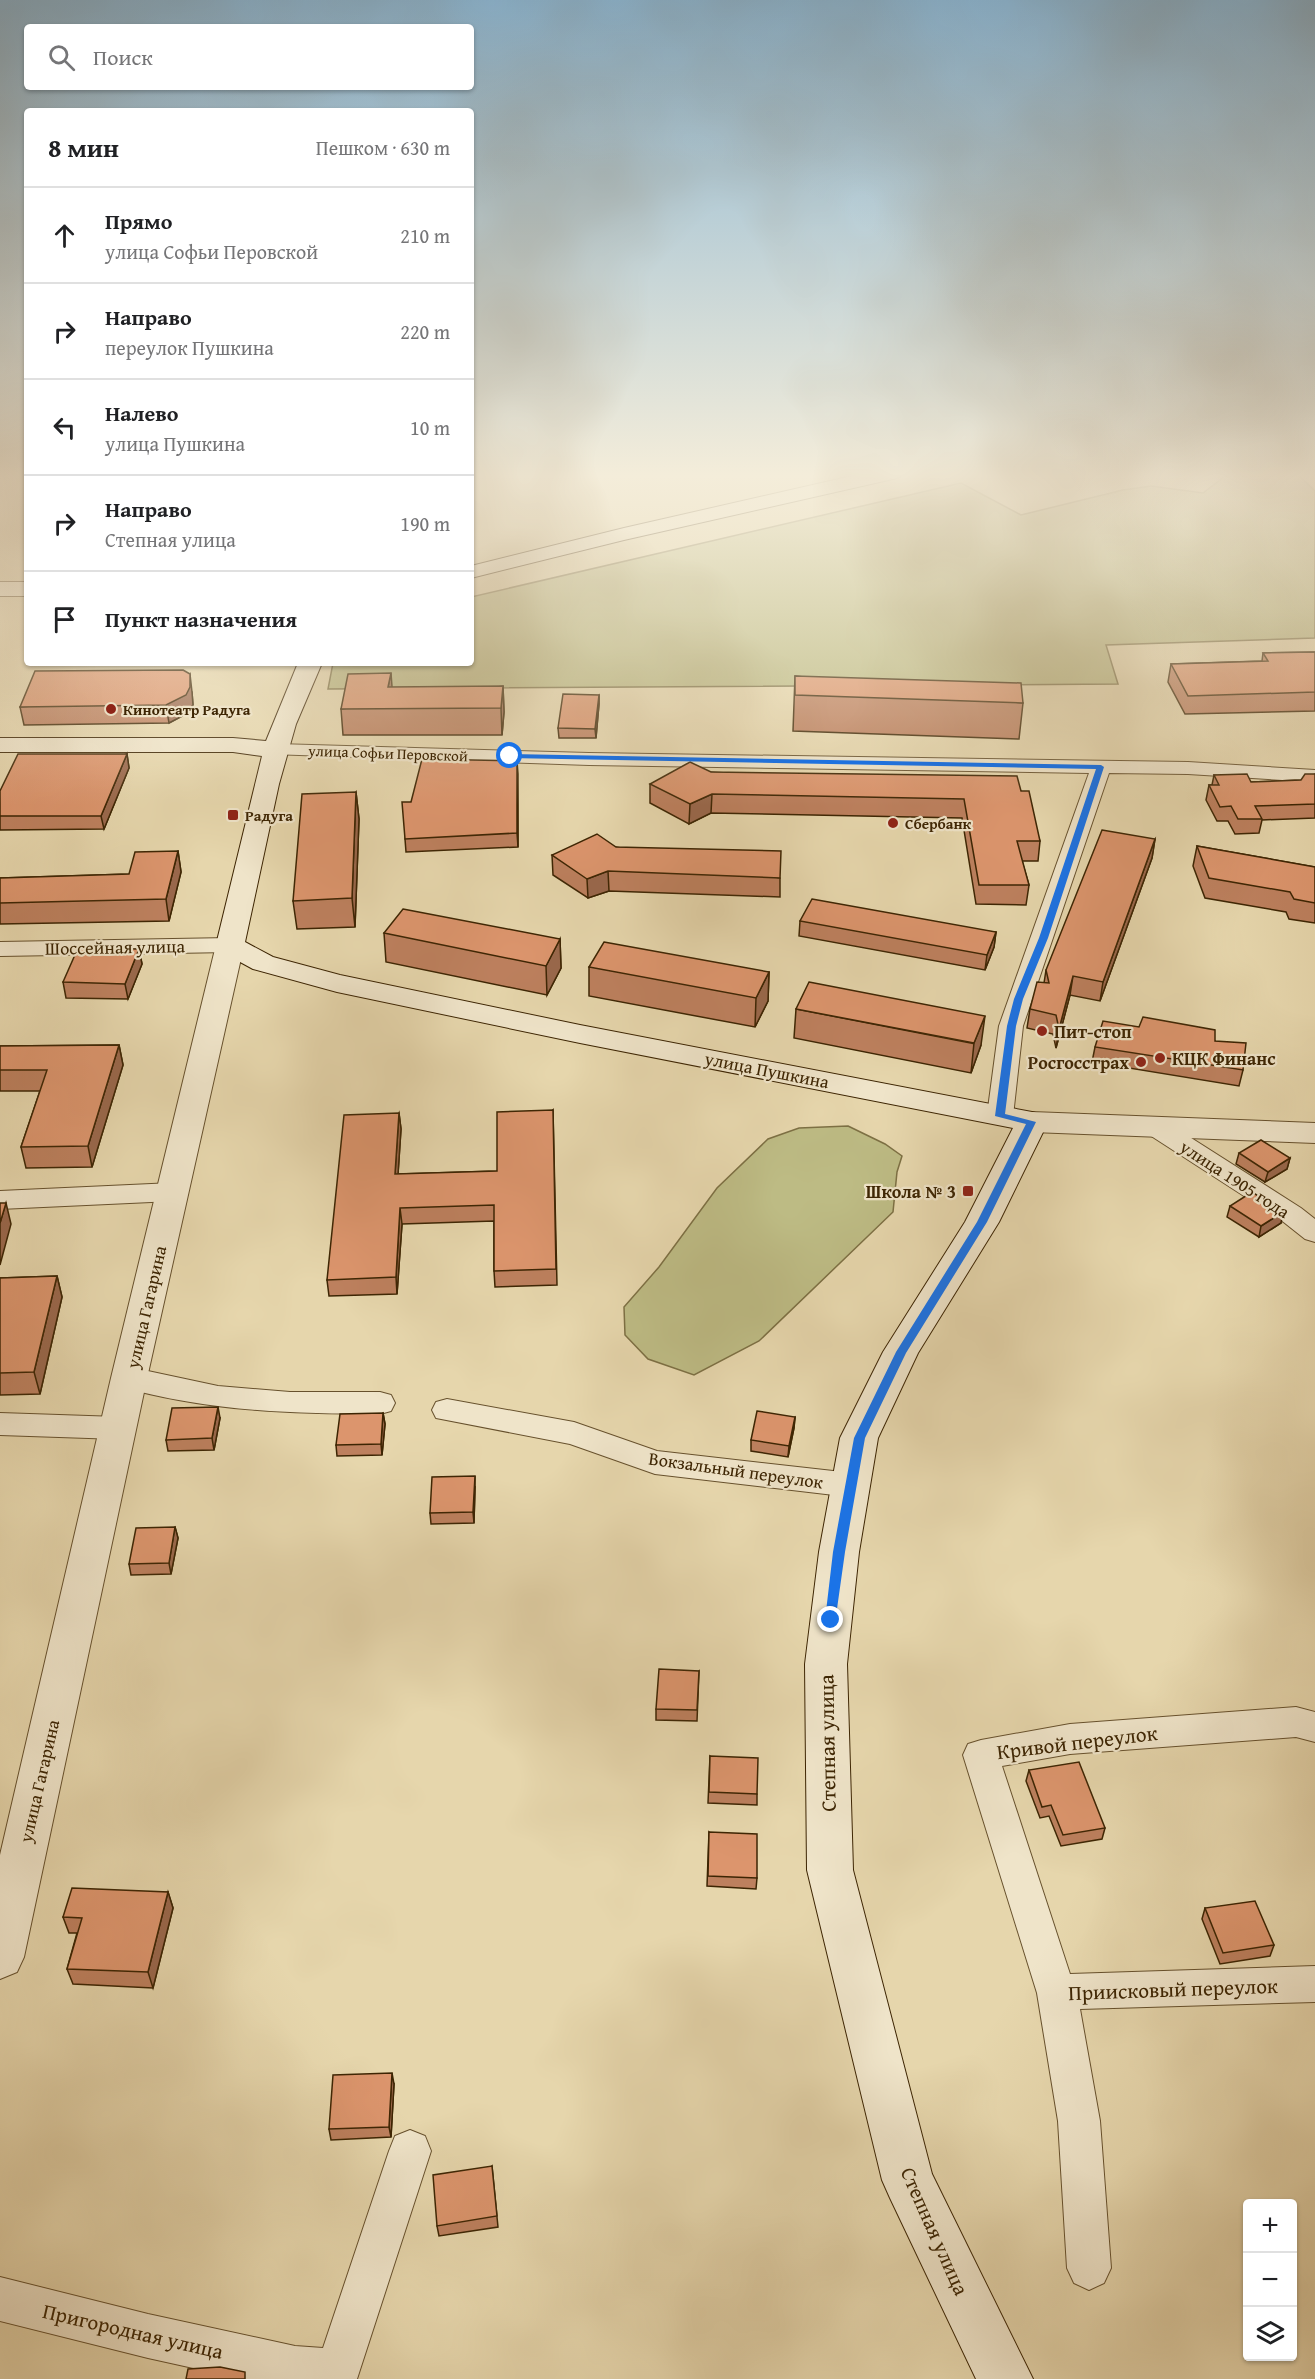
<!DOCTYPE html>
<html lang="ru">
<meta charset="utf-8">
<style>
body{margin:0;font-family:"Gentium Book Plus",serif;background:#f6f6f6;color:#202124}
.controls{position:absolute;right:18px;bottom:18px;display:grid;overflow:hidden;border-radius:6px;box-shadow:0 2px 4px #0004}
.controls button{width:54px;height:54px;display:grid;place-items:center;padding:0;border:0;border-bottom:2px solid #e0e0e0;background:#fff;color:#202124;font:30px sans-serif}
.stop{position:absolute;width:18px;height:18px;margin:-14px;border:4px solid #1a73e8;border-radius:50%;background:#fff}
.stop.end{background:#1a73e8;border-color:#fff;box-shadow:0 2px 6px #0008}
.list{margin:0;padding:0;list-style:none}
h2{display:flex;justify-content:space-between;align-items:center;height:78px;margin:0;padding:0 24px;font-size:26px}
h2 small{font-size:20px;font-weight:400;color:#757577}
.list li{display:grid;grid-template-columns:39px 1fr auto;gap:18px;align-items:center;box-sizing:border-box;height:96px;padding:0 24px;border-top:2px solid #e0e0e0}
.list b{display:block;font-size:22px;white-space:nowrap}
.list p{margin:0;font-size:20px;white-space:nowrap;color:#757577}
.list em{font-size:20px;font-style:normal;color:#757577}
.icon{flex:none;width:33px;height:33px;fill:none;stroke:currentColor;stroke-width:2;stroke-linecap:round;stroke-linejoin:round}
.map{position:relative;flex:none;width:1315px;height:2379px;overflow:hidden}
.search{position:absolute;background:#fff;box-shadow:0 2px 4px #0004;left:24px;top:24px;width:450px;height:66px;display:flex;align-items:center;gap:15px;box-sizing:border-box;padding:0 21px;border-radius:6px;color:#757577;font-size:22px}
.panel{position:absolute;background:#fff;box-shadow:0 2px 4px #0004;left:24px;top:108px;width:450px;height:558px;border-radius:6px}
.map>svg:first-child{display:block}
.green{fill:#bdbb84;stroke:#7d7044;stroke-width:1.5}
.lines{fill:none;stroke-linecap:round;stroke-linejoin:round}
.minor-casing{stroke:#67512d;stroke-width:2}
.tertiary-casing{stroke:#67512d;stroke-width:2}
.secondary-casing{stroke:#3d2503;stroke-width:2}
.minor{fill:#efe4c9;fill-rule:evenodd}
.tertiary{fill:#efe4c9;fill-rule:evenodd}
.secondary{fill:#efe4c9;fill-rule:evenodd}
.wall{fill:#bd805e;stroke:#3d2503;stroke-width:1.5}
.shaded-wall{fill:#9a684c;stroke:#3d2503;stroke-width:1.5}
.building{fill:#dc956d;stroke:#3d2503;stroke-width:1.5}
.route{fill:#1a73e8}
.poi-dot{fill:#8f2418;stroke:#efe4c9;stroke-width:2}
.labels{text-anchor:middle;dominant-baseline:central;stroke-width:4.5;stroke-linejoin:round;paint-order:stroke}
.far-poi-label{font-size:15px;font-weight:bold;fill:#3d2503;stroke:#efe4c9;text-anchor:start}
.far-street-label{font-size:15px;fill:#3d2503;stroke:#efe4c9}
.street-label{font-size:18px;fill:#3d2503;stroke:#efe4c9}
.poi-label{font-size:18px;font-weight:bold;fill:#3d2503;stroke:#efe4c9;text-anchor:start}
.near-street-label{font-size:21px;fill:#3d2503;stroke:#efe4c9}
</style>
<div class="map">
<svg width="1315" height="2379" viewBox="0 0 1315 2379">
<rect width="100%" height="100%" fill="#e6d6ac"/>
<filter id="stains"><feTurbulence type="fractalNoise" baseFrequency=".00333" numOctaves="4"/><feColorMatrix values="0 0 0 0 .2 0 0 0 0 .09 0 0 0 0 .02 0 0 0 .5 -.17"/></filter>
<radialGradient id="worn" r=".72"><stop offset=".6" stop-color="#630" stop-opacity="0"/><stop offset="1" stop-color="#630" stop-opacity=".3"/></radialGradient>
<g class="green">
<polygon points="1229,473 1296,473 1315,491 1315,638 1106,645 1118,684 328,689 333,663 471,663 471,597 961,483 1021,515 1123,490 1151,486 1203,493"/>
<polygon points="848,1126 885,1144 902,1156 897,1172 893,1212 759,1341 694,1375 648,1359 625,1335 624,1307 659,1267 717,1188 768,1139 799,1128"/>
</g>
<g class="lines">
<g class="minor-casing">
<g id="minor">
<polygon points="277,744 589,753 1188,762 1315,770 1315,782 1188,774 1109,773 1023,1026 1013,1116 1009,1122 1000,1124 991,1122 987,1116 999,1026 1089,773 589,765 270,754 267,750 270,746"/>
<polygon points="230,938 238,940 242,945 238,950 230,952 0,956 0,942"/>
<polygon points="1154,1118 1163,1120 1301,1208 1315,1219 1315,1242 1305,1239 1281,1220 1145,1132 1141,1126 1145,1120"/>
<polygon points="173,1183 183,1186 187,1192 183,1198 173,1201 0,1209 0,1191"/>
<path d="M129,1367L218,1386L290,1392H380L391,1395L395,1403L391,1411L380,1414C290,1414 206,1411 118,1386L114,1378L118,1370Z"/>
<polygon points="447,1399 574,1422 657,1451 851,1473 862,1477 867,1485 862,1493 851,1497 655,1474 570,1444 436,1418 432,1410 436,1402"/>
<polygon points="0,1413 118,1417 129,1420 133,1428 129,1436 118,1439 0,1435"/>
<polygon points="1296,1707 1315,1712 1315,1742 1296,1737 1070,1754 1002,1766 1070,1974 1315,1966 1315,2002 1080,2009 1100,2121 1111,2268 1104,2283 1089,2290 1074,2283 1067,2268 1058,2121 1037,1993 963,1755 968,1744 981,1740 1070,1724"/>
<polygon points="410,2130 425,2136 431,2151 357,2379 243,2379 148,2358 0,2321 0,2277 148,2314 295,2346 323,2348 389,2151 395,2136"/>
</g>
</g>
<g class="tertiary-casing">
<g id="tertiary">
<rect x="0" y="582" width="27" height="14"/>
<polygon points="230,936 240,939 244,945 147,1378 24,1957 17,1972 0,1979 0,1855 111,1378 216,945 220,939"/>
<polygon points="1032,1112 1315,1123 1315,1143 1032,1132 1021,1129 1016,1122 1021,1115"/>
</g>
</g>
<g class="secondary-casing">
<g id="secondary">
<polygon points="865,473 903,473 900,477 893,479 624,540 471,578 471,566 624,528"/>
<polygon points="298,663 322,663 296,724 279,784 245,942 273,957 340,975 580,1025 1032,1112 1043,1115 1048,1122 999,1222 918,1353 878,1438 859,1552 847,1664 853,1870 932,2174 1033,2379 976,2379 890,2198 882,2180 807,1870 805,1664 819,1552 840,1438 883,1352 965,1222 1013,1128 580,1043 337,992 253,969 220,951 216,945 262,756 233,752 0,752 0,738 233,738 266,741"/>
</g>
</g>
<use href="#minor" class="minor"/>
<use href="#tertiary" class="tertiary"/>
<use href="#secondary" class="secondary"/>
</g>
<g class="wall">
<polygon points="1315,652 1315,711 1185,714 1168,682 1171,664 1262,661 1263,653"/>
<polygon points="795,676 1023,703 1019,739 793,731"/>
<polygon points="503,686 504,712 502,735 343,735 341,709"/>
<polygon points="192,692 193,705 188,713 169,723 24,725 20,707"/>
<polygon points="599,695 599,704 596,738 559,738 558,728"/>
<polygon points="127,754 129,768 104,829 0,830 0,791"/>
<polygon points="517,761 518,847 406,852 405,839 411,802"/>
<polygon points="711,772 1021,791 1040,841 1038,861 1022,861 1029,885 1026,905 976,904 962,818 711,813 689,824 650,803 650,784"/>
<polygon points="1315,774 1315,818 1262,820 1259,833 1235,834 1228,821 1217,821 1206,800 1209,785 1212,785 1214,775 1251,782 1301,780"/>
<polygon points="356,792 359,819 355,927 297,929 293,901"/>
<polygon points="1155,839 1152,858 1100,1001 1070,995 1056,1048 1053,1034 1027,1028 1030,1009 1044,983 1046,970"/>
<polygon points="1197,846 1315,867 1315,923 1289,919 1286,912 1205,898 1193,866"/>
<polygon points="616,847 780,878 780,897 609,891 588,898 553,875 552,855"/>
<polygon points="178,851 181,872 169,921 0,924 0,878 129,874"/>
<polygon points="800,921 996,932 994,947 985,970 799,936"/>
<polygon points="384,933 560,939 561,968 547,995 386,962"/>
<polygon points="139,949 142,964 128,999 66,998 63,982"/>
<polygon points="589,967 769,972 768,1001 755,1027 589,996"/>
<polygon points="796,1009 981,1045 971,1073 794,1038"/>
<polygon points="1139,1027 1215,1041 1243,1070 1239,1086 1092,1062 1095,1047"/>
<polygon points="119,1045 123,1065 92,1167 26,1168 21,1147 40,1091 0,1091 0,1046"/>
<polygon points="553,1110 557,1285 495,1287 494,1271 494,1221 402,1224 397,1294 329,1296 327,1280 399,1113 401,1129 398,1174 497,1171"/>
<polygon points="1239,1153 1290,1158 1287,1169 1265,1182 1236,1164"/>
<polygon points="1230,1206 1281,1223 1259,1237 1227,1217"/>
<polygon points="57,1276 62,1297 40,1394 0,1395 0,1278"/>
<polygon points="383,1413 385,1424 382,1455 337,1456 336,1445"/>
<polygon points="795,1417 794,1428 788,1457 751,1451 751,1440"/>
<polygon points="220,1418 214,1450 168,1451 166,1440"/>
<polygon points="475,1487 474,1523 431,1524 430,1513"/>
<polygon points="175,1527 178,1538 171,1574 131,1575 129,1564"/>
<polygon points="699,1671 697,1721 656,1720 656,1709"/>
<polygon points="710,1756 757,1794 757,1805 708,1803"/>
<polygon points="1029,1770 1105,1828 1102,1839 1061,1846 1049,1816 1040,1818 1026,1781"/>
<polygon points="709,1832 757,1878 756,1889 707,1886"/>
<polygon points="168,1892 173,1908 153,1988 73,1984 67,1969 77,1933 69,1933 63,1917"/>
<polygon points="1205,1908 1274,1945 1270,1956 1220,1964 1202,1919"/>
<polygon points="394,2084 391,2137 331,2140 329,2129"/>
<polygon points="492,2166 498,2227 439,2236 437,2226"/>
</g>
<g class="shaded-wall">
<polygon points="391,673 393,700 388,687"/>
<polygon points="190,674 192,692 193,705 188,713 169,723 166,705"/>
<polygon points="503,686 504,712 502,735 501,708"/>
<polygon points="599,695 599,704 596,738 595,729"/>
<polygon points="127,754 129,768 104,829 101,816"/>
<polygon points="517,761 518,774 518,847 517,833"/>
<polygon points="356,792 359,819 355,927 352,898"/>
<polygon points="712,794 711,813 689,824 690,804"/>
<polygon points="1155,839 1152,858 1100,1001 1103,982"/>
<polygon points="178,851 181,872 169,921 166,899"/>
<polygon points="608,871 609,891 588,898 587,879"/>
<polygon points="996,932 994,947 985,970 987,955"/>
<polygon points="560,939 561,968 547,995 546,966"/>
<polygon points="139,949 142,964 128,999 125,984"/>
<polygon points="769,972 768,1001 755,1027 756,998"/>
<polygon points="1073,976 1070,995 1056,1048 1059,1029"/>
<polygon points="985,1016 981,1045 971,1073 974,1043"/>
<polygon points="119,1045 123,1065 92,1167 88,1146"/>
<polygon points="399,1113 401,1129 397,1190 395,1174"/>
<polygon points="1290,1158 1287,1169 1265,1182 1268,1172"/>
<polygon points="6,1203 11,1224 0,1265 0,1223"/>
<polygon points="400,1208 402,1224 397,1294 396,1277"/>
<polygon points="1283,1212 1281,1223 1259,1237 1261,1226"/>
<polygon points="57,1276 62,1297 40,1394 34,1372"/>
<polygon points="218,1407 220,1418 214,1450 212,1438"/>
<polygon points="383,1413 385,1424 382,1455 381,1444"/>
<polygon points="795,1417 794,1428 788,1457 789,1446"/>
<polygon points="475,1476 475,1487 474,1523 473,1512"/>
<polygon points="175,1527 178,1538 171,1574 169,1563"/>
<polygon points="168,1892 173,1908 153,1988 148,1972"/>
<polygon points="392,2073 394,2084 391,2137 389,2127"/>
</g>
<g class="building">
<polygon points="1315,652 1315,692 1188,696 1171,664 1268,661 1263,653"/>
<polygon points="183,670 190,674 190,687 186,695 166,705 20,707 35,671"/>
<polygon points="391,673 388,687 503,686 501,708 341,709 348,674"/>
<polygon points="795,676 1021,683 1023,703 795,695"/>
<polygon points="563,694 599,695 595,729 558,728"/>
<polygon points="18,754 127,754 101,816 0,816 0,791"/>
<polygon points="422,759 517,761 517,833 405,839 402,802 411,802"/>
<polygon points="690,762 711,772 1017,776 1021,791 1029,791 1040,841 1017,841 1029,885 979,885 964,799 712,794 690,804 650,784"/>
<polygon points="1247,774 1251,782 1301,780 1305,774 1315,774 1315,804 1255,806 1262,819 1238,819 1231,806 1220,807 1209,785 1219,785 1214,775"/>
<polygon points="356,792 352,898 293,901 302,794"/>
<polygon points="1102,830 1155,839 1103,982 1073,976 1059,1029 1056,1015 1030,1009 1037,982 1049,983 1046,970"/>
<polygon points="597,834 616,847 781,851 780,878 608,871 587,879 552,855"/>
<polygon points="1197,846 1315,867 1315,903 1294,899 1290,892 1209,878"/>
<polygon points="178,851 166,899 0,903 0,878 129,874 135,852"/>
<polygon points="812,899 996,932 987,955 800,921"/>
<polygon points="403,909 560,939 546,966 384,933"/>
<polygon points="604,942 769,972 756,998 589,967"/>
<polygon points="78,948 139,949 125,984 63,982"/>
<polygon points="809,982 985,1016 974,1043 796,1009"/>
<polygon points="1143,1017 1215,1030 1215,1041 1246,1043 1243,1070 1095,1047 1103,1021 1139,1027"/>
<polygon points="119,1045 88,1146 21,1147 47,1070 0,1070 0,1046"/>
<polygon points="553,1110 556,1269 494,1271 494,1205 400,1208 396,1277 327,1280 344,1115 399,1113 395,1174 497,1171 497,1112"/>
<polygon points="1261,1140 1290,1158 1268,1172 1239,1153"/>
<polygon points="1252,1192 1283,1212 1261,1226 1230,1206"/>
<polygon points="0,1203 6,1203 0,1223"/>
<polygon points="57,1276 34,1372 0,1373 0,1278"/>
<polygon points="218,1407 212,1438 166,1440 172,1408"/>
<polygon points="757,1411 795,1417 789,1446 751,1440"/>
<polygon points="383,1413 381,1444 336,1445 340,1414"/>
<polygon points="475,1476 473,1512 430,1513 432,1477"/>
<polygon points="175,1527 169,1563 129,1564 136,1528"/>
<polygon points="659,1669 699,1671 697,1710 656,1709"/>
<polygon points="710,1756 758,1758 757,1794 709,1792"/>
<polygon points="1079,1762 1105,1828 1063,1835 1051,1805 1042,1807 1029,1770"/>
<polygon points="709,1832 757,1834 757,1878 708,1876"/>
<polygon points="72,1888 168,1892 148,1972 67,1969 82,1918 63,1917"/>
<polygon points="1255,1901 1274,1945 1223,1953 1205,1908"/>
<polygon points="392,2073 389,2127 329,2129 333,2075"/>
<polygon points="492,2166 497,2216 437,2226 433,2175"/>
<polygon points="220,2367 245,2372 245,2379 186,2379 188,2369"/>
</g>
<linearGradient id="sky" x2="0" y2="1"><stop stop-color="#89b5d3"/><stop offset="0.59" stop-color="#f4edda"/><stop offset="1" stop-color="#f4edda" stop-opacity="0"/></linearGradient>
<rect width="1315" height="806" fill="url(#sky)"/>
<polygon class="route" points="510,754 1101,765 1104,767 1048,938 1023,999 1016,1026 1005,1114 1036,1122 987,1222 906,1353 865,1438 845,1552 835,1623 826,1623 825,1620 833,1552 854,1438 896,1352 977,1222 1026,1124 995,1116 1007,1026 1014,999 1039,938 1096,769 507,758"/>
<g class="poi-dot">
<circle cx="111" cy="709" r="6"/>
<rect x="227" y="809" width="12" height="12" rx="3"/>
<circle cx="893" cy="823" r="6"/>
<circle cx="1042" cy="1031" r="6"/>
<circle cx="1160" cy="1058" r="6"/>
<circle cx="1141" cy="1062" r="6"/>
<rect x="962" y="1185" width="12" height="12" rx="3"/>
</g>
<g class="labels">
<g class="far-poi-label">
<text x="123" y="709">Кинотеатр Радуга</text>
<text x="245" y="815">Радуга</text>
<text x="905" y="823">Сбербанк</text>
</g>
<g class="far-street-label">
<text transform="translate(388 753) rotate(2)">улица Софьи Перовской</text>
</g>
<g class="street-label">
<text transform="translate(115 947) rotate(-1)">Шоссейная улица</text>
<text transform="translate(767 1070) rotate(11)">улица Пушкина</text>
<text transform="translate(1235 1179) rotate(33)">улица 1905 года</text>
<text transform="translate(146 1307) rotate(-77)">улица Гагарина</text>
<text transform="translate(736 1470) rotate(8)">Вокзальный переулок</text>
<text transform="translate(39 1781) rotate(-77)">улица Гагарина</text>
</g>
<g class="poi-label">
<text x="1054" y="1031">Пит-стоп</text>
<text x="1172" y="1058">КЦК Финанс</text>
<text x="1129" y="1062" text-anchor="end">Росгосстрах</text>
<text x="956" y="1191" text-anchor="end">Школа № 3</text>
</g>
<g class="near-street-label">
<text transform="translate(1077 1742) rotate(-7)">Кривой переулок</text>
<text transform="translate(827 1743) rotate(-91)">Степная улица</text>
<text transform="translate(1173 1989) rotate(-2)">Приисковый переулок</text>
<text transform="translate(935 2231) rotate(66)">Степная улица</text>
<text transform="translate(133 2331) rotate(13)">Пригородная улица</text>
</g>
</g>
<rect width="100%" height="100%" filter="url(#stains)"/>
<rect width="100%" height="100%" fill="url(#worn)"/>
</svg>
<div class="controls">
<button>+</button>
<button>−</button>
<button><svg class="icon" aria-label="layers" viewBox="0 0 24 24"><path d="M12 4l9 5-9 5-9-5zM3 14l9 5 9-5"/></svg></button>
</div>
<div class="stop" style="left:510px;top:756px"></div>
<div class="stop end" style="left:831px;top:1620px"></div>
<div class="search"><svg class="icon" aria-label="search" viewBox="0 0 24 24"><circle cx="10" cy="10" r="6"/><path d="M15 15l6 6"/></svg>Поиск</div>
<section class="panel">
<h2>8 мин<small>Пешком · 630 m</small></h2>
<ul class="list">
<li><svg class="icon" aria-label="ahead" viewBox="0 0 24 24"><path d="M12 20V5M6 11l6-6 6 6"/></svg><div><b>Прямо</b><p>улица Софьи Перовской</p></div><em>210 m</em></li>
<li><svg class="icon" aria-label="right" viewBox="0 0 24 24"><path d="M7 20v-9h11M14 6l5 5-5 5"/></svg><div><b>Направо</b><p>переулок Пушкина</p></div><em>220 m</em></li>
<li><svg class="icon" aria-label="left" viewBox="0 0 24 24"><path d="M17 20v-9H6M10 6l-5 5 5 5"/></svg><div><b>Налево</b><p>улица Пушкина</p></div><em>10 m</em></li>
<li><svg class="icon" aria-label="right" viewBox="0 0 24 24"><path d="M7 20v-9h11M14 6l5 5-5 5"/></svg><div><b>Направо</b><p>Степная улица</p></div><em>190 m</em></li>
<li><svg class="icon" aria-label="arrive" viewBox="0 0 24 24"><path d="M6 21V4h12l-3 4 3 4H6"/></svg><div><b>Пункт назначения</b></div></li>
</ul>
</section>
</div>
